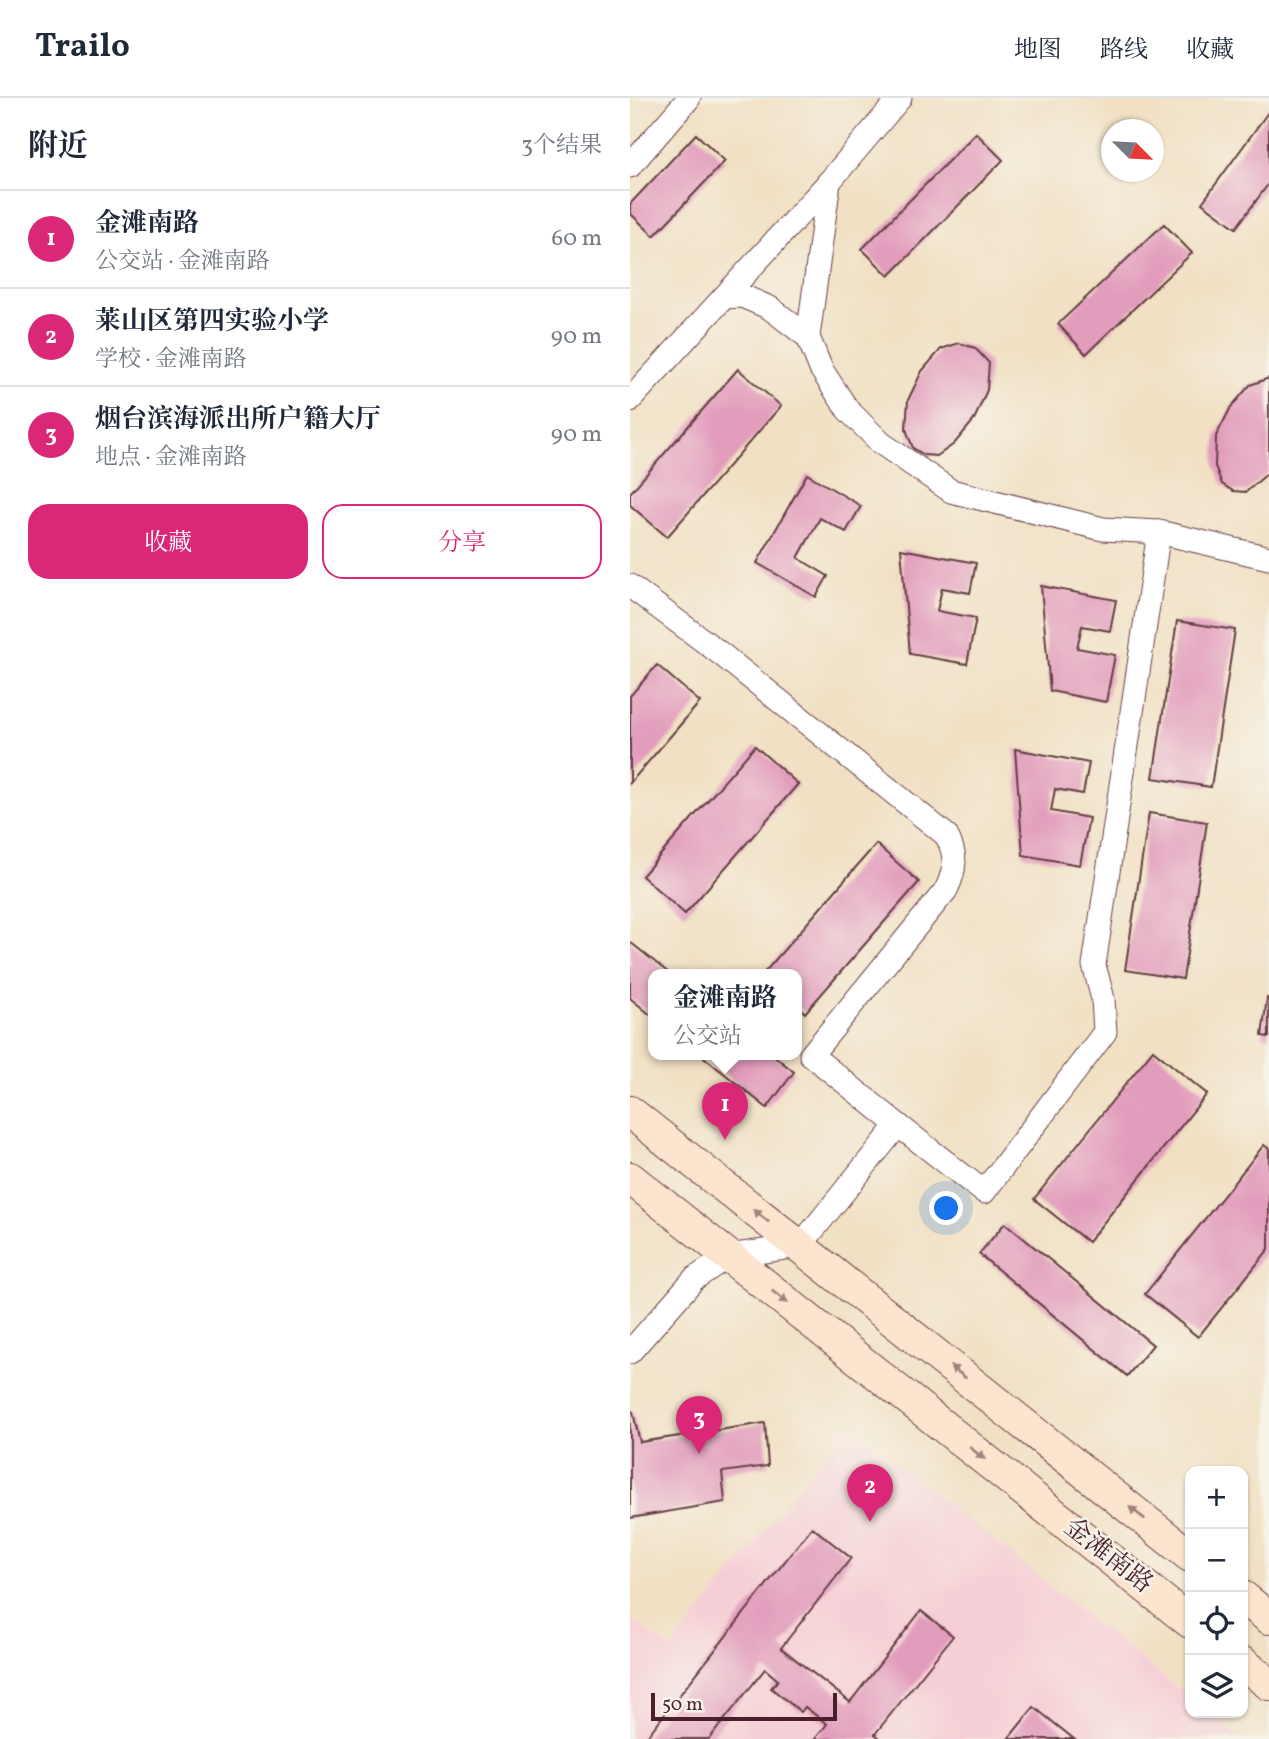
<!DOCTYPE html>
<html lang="zh">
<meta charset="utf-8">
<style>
body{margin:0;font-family:Vollkorn,"Noto Serif SC",serif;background:#f6f6f7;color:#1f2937}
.controls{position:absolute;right:21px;bottom:21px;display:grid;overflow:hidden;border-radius:14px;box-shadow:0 2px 5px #0004}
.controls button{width:63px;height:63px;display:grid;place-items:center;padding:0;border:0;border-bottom:2px solid #e0e1e3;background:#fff;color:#1f2937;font:35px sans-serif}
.compass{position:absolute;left:471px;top:21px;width:63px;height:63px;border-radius:50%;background:#fff;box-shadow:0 2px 5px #0004;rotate:114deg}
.scale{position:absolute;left:21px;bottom:18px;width:186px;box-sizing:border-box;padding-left:7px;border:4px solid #4a1f2b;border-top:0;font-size:19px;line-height:24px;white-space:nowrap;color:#4a1f2b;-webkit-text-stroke:5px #f7f3e8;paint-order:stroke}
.you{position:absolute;left:317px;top:1111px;width:24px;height:24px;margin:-18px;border:5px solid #fff;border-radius:50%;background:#1a73e8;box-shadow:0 0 0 10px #1a73e833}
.badge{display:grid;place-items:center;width:46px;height:46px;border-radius:50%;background:#db2777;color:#fff;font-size:23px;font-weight:700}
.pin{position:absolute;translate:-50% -58px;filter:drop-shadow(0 2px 4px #0008)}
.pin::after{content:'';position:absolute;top:37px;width:24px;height:21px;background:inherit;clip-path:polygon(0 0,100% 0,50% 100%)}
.popup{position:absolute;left:18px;top:871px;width:154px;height:91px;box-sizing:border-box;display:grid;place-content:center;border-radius:14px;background:#fff;filter:drop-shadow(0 2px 5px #0005);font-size:23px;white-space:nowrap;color:#747a83}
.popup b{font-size:26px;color:#1f2937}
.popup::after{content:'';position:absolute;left:50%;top:100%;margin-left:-14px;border:14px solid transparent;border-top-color:#fff}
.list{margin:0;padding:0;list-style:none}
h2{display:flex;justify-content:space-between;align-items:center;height:91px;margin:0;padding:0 28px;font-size:30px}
h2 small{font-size:23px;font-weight:400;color:#747a83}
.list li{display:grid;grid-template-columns:46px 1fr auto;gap:21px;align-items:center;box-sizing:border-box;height:98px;padding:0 28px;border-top:2px solid #e0e1e3}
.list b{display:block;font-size:26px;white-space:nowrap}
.list p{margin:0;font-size:23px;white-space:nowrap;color:#747a83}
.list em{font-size:23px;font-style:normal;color:#747a83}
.actions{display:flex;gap:14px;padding:21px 28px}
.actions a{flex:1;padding:16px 0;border:2px solid #db2777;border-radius:21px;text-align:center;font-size:24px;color:#db2777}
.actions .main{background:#db2777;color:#fff}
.icon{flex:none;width:38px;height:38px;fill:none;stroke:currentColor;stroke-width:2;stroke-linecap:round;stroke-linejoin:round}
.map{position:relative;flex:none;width:639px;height:1641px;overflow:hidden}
header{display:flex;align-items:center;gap:42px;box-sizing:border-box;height:98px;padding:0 35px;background:#fff;border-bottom:2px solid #e0e1e3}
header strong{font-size:33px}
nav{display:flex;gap:38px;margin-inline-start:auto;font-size:24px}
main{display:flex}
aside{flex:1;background:#fff}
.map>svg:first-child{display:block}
.built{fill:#f6cfd6}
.building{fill:#e29cbc}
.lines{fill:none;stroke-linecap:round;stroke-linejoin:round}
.street-casing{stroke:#633c42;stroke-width:25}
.secondary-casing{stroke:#633c42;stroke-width:34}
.street{stroke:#fff;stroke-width:23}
.secondary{stroke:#fce5cf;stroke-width:32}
.oneway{fill:#a3827d}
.labels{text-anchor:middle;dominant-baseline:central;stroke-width:5;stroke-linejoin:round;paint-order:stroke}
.street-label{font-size:26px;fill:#4a1f2b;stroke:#f7f3e8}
</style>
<header>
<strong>Trailo</strong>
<nav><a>地图</a><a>路线</a><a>收藏</a></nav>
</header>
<main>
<aside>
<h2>附近<small>3个结果</small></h2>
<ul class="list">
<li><span class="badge">1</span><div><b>金滩南路</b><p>公交站 · 金滩南路</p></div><em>60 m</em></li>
<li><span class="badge">2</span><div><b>莱山区第四实验小学</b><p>学校 · 金滩南路</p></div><em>90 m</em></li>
<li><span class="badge">3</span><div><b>烟台滨海派出所户籍大厅</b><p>地点 · 金滩南路</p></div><em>90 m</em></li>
</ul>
<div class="actions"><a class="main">收藏</a><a>分享</a></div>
</aside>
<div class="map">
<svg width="639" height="1641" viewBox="0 0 639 1641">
<rect width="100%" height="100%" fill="#f7f3e8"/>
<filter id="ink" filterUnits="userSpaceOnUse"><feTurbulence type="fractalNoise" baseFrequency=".0143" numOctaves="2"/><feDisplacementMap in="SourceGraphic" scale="14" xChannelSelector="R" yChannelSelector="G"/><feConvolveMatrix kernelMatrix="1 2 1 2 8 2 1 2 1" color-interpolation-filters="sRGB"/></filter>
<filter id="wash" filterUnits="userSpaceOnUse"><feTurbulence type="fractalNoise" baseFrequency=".00686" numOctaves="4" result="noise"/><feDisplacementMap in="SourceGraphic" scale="28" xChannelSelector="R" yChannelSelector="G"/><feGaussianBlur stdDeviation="1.57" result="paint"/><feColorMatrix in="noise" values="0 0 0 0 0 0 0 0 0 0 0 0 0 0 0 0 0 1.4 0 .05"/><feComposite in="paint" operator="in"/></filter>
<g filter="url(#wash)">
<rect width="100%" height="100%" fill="#f1e0c3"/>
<polygon class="built" points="218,1327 560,1600 560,1615 579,1615 610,1641 0,1641 0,1520 41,1551"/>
<g id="blocks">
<g class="building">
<polygon points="639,13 639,85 606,130 572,105"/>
<polygon points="346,35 373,62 259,178 232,151"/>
<polygon points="66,36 95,63 24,138 0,115 0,106"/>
<polygon points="534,126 562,155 456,256 428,226"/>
<polygon points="329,245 345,250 359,265 357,292 344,322 324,346 307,358 294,357 283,350 276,331 278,302 292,273 311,251"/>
<polygon points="108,271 151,308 37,439 0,407 0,395"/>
<polygon points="639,280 639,374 616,394 603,393 592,386 585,368 586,338 601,309 620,287"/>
<polygon points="177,376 231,408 216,434 190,420 168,460 198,478 186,499 127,465"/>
<polygon points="271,451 346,465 340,495 312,490 307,513 346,520 337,566 280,556"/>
<polygon points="411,488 486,502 480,533 452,528 447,550 485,557 476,604 420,593"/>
<polygon points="547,523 605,532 581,689 523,680"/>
<polygon points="27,567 70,604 0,685 0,598"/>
<polygon points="125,648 168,686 55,816 12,778"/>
<polygon points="385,651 459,665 453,696 425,691 421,713 459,720 450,767 393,757"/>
<polygon points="519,715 577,724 553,881 495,872"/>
<polygon points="246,746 289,784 175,915 167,907 167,876 133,876"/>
<polygon points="0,844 40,876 23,876 23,919 0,900"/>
<polygon points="637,900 639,900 639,939 632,938"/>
<polygon points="523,952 577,996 458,1144 404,1101"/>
<polygon points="70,956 142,956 164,974 137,1010"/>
<polygon points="634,1047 639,1051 639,1151 568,1239 515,1196"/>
<polygon points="375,1125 523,1247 497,1278 349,1156"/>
<polygon points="0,1312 3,1314 10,1344 135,1325 138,1368 92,1374 95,1404 0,1420"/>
<polygon points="182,1429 221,1460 151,1550 220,1604 291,1513 323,1538 245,1636 251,1641 185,1641 197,1626 175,1609 171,1614 141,1590 148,1582 135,1571 79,1641 15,1641"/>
<polygon points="404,1609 444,1641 378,1641"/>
</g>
</g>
</g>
<g filter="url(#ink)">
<use href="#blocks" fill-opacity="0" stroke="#633c42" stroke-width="2"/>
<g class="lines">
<g class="street-casing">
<g id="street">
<polyline points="0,68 59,0"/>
<polyline points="199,84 178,239 191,271 218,312 251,345 321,393 473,431 529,434 639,460"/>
<polyline points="95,199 112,198 140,210 178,239"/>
<polyline points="0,302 199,84 270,0"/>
<path d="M0,488L91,556L316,737C327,756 326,772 316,792L181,957L268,1027L170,1148L98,1158L64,1181L0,1254"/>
<polyline points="268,1027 354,1094 475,934 473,901 464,867 529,434"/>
</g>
</g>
<g class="secondary-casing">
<g id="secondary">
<polyline points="0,1014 560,1458"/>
<polyline points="0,1080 560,1524"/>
<polyline points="613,1499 639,1520"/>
<polyline points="613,1565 639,1586"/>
</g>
</g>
<use href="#street" class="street"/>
<use href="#secondary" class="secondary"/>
</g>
<defs><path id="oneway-solid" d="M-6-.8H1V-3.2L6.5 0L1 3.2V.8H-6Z" transform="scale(1.75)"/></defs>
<g class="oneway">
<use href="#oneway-solid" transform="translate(131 1118) rotate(-142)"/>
<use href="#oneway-solid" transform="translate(150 1199) rotate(38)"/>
<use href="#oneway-solid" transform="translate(328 1274) rotate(-142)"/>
<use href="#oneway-solid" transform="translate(347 1355) rotate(38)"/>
<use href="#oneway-solid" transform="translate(507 1415) rotate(-142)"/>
</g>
</g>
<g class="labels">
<g class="street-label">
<text transform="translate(478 1458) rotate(38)">金滩南路</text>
</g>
</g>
</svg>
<div class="controls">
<button>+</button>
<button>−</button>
<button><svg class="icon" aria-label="locate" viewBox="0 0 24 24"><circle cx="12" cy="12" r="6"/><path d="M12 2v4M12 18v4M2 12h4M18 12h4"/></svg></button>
<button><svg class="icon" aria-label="layers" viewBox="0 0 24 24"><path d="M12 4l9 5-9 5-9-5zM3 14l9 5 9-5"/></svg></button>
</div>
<svg class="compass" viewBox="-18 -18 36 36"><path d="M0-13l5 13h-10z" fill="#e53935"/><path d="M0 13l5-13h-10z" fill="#747a83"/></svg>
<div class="scale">50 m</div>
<div class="you"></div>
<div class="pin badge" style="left:95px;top:1042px">1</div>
<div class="popup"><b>金滩南路</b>公交站</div>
<div class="pin badge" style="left:240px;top:1424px">2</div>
<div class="pin badge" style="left:69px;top:1356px">3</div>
</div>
</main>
